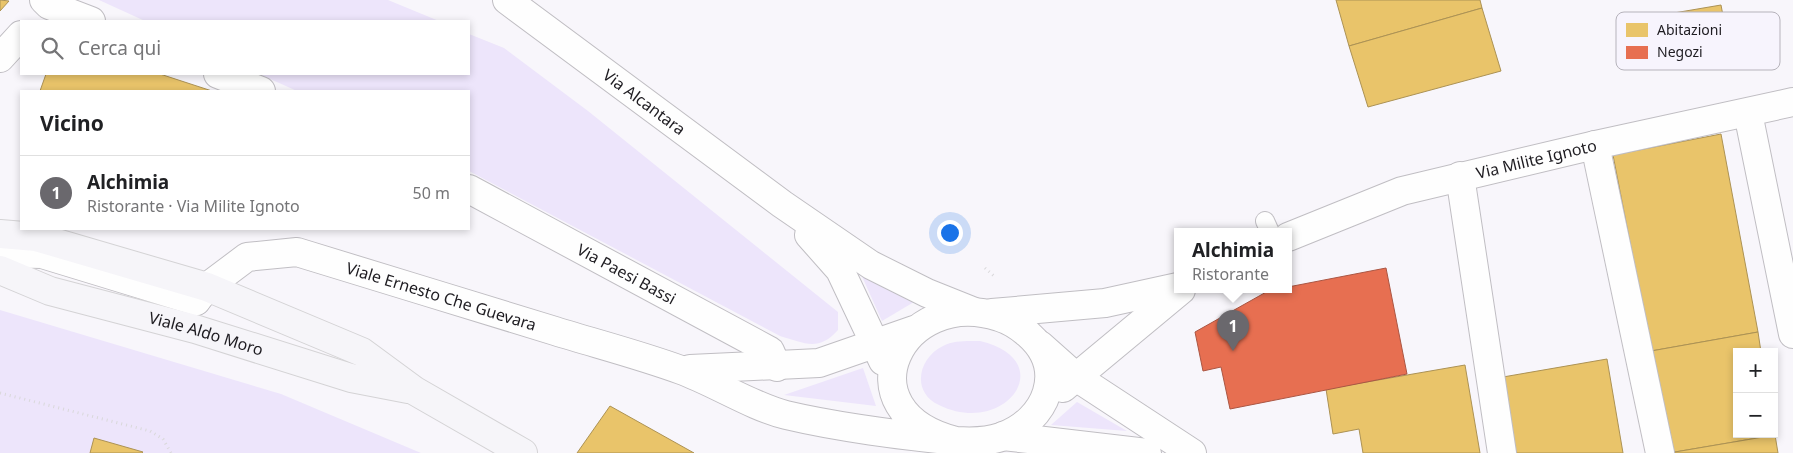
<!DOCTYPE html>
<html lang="it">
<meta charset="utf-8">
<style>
body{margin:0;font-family:"Noto Sans",sans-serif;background:#f6f6f6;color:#202124}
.controls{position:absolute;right:15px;bottom:15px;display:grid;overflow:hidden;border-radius:0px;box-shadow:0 2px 8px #0003}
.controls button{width:45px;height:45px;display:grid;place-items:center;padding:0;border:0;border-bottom:1px solid #e0e0e0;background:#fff;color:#202124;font:25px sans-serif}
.you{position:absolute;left:949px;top:232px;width:18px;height:18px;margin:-12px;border:4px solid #fff;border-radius:50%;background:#1a73e8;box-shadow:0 0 0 8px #1a73e833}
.badge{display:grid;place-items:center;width:32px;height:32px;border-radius:50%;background:#6a686d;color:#fff;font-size:16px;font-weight:700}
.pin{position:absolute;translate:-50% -41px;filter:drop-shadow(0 1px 2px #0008)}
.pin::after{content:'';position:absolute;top:26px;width:18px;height:15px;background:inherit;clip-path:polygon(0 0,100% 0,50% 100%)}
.popup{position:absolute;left:1174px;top:228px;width:118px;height:65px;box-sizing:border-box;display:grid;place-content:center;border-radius:0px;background:#fff;filter:drop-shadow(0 1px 4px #0005);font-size:16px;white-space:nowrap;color:#757577}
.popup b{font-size:19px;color:#202124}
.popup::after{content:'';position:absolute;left:50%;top:100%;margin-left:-10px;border:10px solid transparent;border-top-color:#fff}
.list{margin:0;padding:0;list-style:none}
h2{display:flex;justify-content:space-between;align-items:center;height:65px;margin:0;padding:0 20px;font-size:21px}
h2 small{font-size:16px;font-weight:400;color:#757577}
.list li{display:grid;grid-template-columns:32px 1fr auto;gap:15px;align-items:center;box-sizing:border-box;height:75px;padding:0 20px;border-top:1px solid #e0e0e0}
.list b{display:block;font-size:19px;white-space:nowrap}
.list p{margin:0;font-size:16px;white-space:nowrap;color:#757577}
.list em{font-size:16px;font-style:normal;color:#757577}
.icon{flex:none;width:28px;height:28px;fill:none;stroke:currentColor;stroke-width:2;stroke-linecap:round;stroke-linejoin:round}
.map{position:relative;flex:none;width:1793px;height:453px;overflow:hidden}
.search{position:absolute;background:#fff;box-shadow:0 2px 8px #0003;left:20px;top:20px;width:450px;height:55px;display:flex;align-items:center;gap:12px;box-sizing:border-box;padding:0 18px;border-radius:0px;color:#757577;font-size:19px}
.panel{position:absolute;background:#fff;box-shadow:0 2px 8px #0003;left:20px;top:90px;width:450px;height:140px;border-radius:0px}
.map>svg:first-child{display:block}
.green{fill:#ede5fb}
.homes{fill:#e9c46a;stroke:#ac9254}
.shops{fill:#e76f51;stroke:#ab5643}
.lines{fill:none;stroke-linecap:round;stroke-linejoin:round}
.service-casing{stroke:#c0bec3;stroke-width:20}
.minor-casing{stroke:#c0bec3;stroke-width:30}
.primary-casing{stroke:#d4d3d5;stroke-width:30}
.path{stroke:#d9d8da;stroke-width:3;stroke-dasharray:1 4;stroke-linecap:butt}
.service{stroke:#fefefe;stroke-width:18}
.minor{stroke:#fefefe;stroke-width:28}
.primary{stroke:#f6f5f9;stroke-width:28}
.labels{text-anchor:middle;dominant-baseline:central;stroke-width:5;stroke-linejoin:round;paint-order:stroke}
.street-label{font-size:16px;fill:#1e1c21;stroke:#f7f4fd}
.key{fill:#f7f4fd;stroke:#b6b3bb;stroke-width:1}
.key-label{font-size:14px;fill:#1e1c21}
</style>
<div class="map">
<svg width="1793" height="453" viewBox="0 0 1793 453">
<rect width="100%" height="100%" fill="#f8f6fb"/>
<g class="green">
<polygon points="99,0 388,0 439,21 145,21"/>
<path d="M469,34L504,48L588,111L838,312V330C819,352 804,343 780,336L469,171V91H297L259,74H469Z"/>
<polygon points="860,272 914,302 882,321"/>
<polygon points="0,310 281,394 421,453 0,453"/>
<path d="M980,341C1061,360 1006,438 939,405C911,392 918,358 943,346C954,340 968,341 980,341Z"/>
<polygon points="863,368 876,406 784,395"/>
<polygon points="1077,402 1127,431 1051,425"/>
</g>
<g class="homes">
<polygon points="0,0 9,1 0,11"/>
<polygon points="1336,0 1480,0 1482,8 1349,46"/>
<polygon points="1721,5 1728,42 1674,51 1668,14"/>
<polygon points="1482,8 1501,71 1368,107 1349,46"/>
<polygon points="46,74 160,74 212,91 40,91"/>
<polygon points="1721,134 1758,332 1651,351 1613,155"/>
<polygon points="1758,332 1761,352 1737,352 1737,434 1774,434 1774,428 1775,435 1669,453 1651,351"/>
<polygon points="1607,359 1623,453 1516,453 1503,377"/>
<polygon points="1465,365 1480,453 1363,453 1359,429 1333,434 1326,389"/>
<polygon points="610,406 694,453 577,453"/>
<polygon points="1775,435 1778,453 1669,453"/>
<polygon points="94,438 143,452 142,453 90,453"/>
</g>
<polygon class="shops" points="1386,268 1407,374 1230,409 1221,367 1203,371 1195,332 1268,291 1288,290 1288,287"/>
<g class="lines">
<g class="service-casing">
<polyline id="service" points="1265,221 1270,232"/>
</g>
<g class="minor-casing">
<g id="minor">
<polyline points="44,0 49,5 91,21"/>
<path id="s1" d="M507,0L782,204L871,265L927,293L972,311"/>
<polyline points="0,58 21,35"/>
<polyline points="218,74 261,91"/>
<polyline points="1748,113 1793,334"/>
<polyline points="1595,145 1660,453"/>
<polyline points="1460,176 1502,453"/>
<path id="s2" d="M469,189L770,351L777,367"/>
<polyline points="809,235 840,270 883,361"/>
<path id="s3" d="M1288,237L1402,191L1595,145L1793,102"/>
<polyline points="0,253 42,254 196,301"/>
<path id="s4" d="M196,301L207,287L247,257L297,252C383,278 469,305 555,331C597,344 640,355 681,370C714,382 753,407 786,415C841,428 900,435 956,441C971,442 987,442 1001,437C1047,421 1068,369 1028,334C1020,327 1009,320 999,317C902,285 838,411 956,441"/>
<polyline points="992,313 1105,303 1178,287"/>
<polyline points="1040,345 1076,377 1192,453"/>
<polyline points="690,369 819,363 914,330"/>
<polyline points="1063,388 1181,290"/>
<polyline points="1003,436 1147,453"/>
</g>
</g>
<g class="primary-casing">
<g id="primary">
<polyline points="0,234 36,237 207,287 362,352 415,391 523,453"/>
<path id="s5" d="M0,270L50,291L195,329L351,378L408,389"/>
</g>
</g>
<g class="path">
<polyline points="985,268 994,276"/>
<polyline points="0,393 150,431 163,439 171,453"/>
</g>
<use href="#service" class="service"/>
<use href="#minor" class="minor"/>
<use href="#primary" class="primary"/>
</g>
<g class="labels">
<g class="street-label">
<text stroke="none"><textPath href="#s1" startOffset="171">Via Alcantara</textPath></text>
<text stroke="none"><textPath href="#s3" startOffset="261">Via Milite Ignoto</textPath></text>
<text stroke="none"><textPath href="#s2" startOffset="179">Via Paesi Bassi</textPath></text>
<text stroke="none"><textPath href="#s4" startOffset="269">Viale Ernesto Che Guevara</textPath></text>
<text stroke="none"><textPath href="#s5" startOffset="216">Viale Aldo Moro</textPath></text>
</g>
</g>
<rect x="1616" y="12" width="164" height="58" rx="8" class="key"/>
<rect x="1626" y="23" width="22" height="14" fill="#e9c46a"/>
<rect x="1626" y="46" width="22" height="13" fill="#e76f51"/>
<g class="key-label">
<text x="1657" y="35">Abitazioni</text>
<text x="1657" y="57">Negozi</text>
</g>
</svg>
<div class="controls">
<button>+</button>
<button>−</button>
</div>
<div class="you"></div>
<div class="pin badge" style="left:1233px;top:351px">1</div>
<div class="popup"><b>Alchimia</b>Ristorante</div>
<div class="search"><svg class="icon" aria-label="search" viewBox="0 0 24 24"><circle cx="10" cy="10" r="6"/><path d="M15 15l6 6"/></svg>Cerca qui</div>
<section class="panel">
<h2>Vicino<small></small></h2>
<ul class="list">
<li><span class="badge">1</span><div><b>Alchimia</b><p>Ristorante · Via Milite Ignoto</p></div><em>50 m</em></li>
</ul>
</section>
</div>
